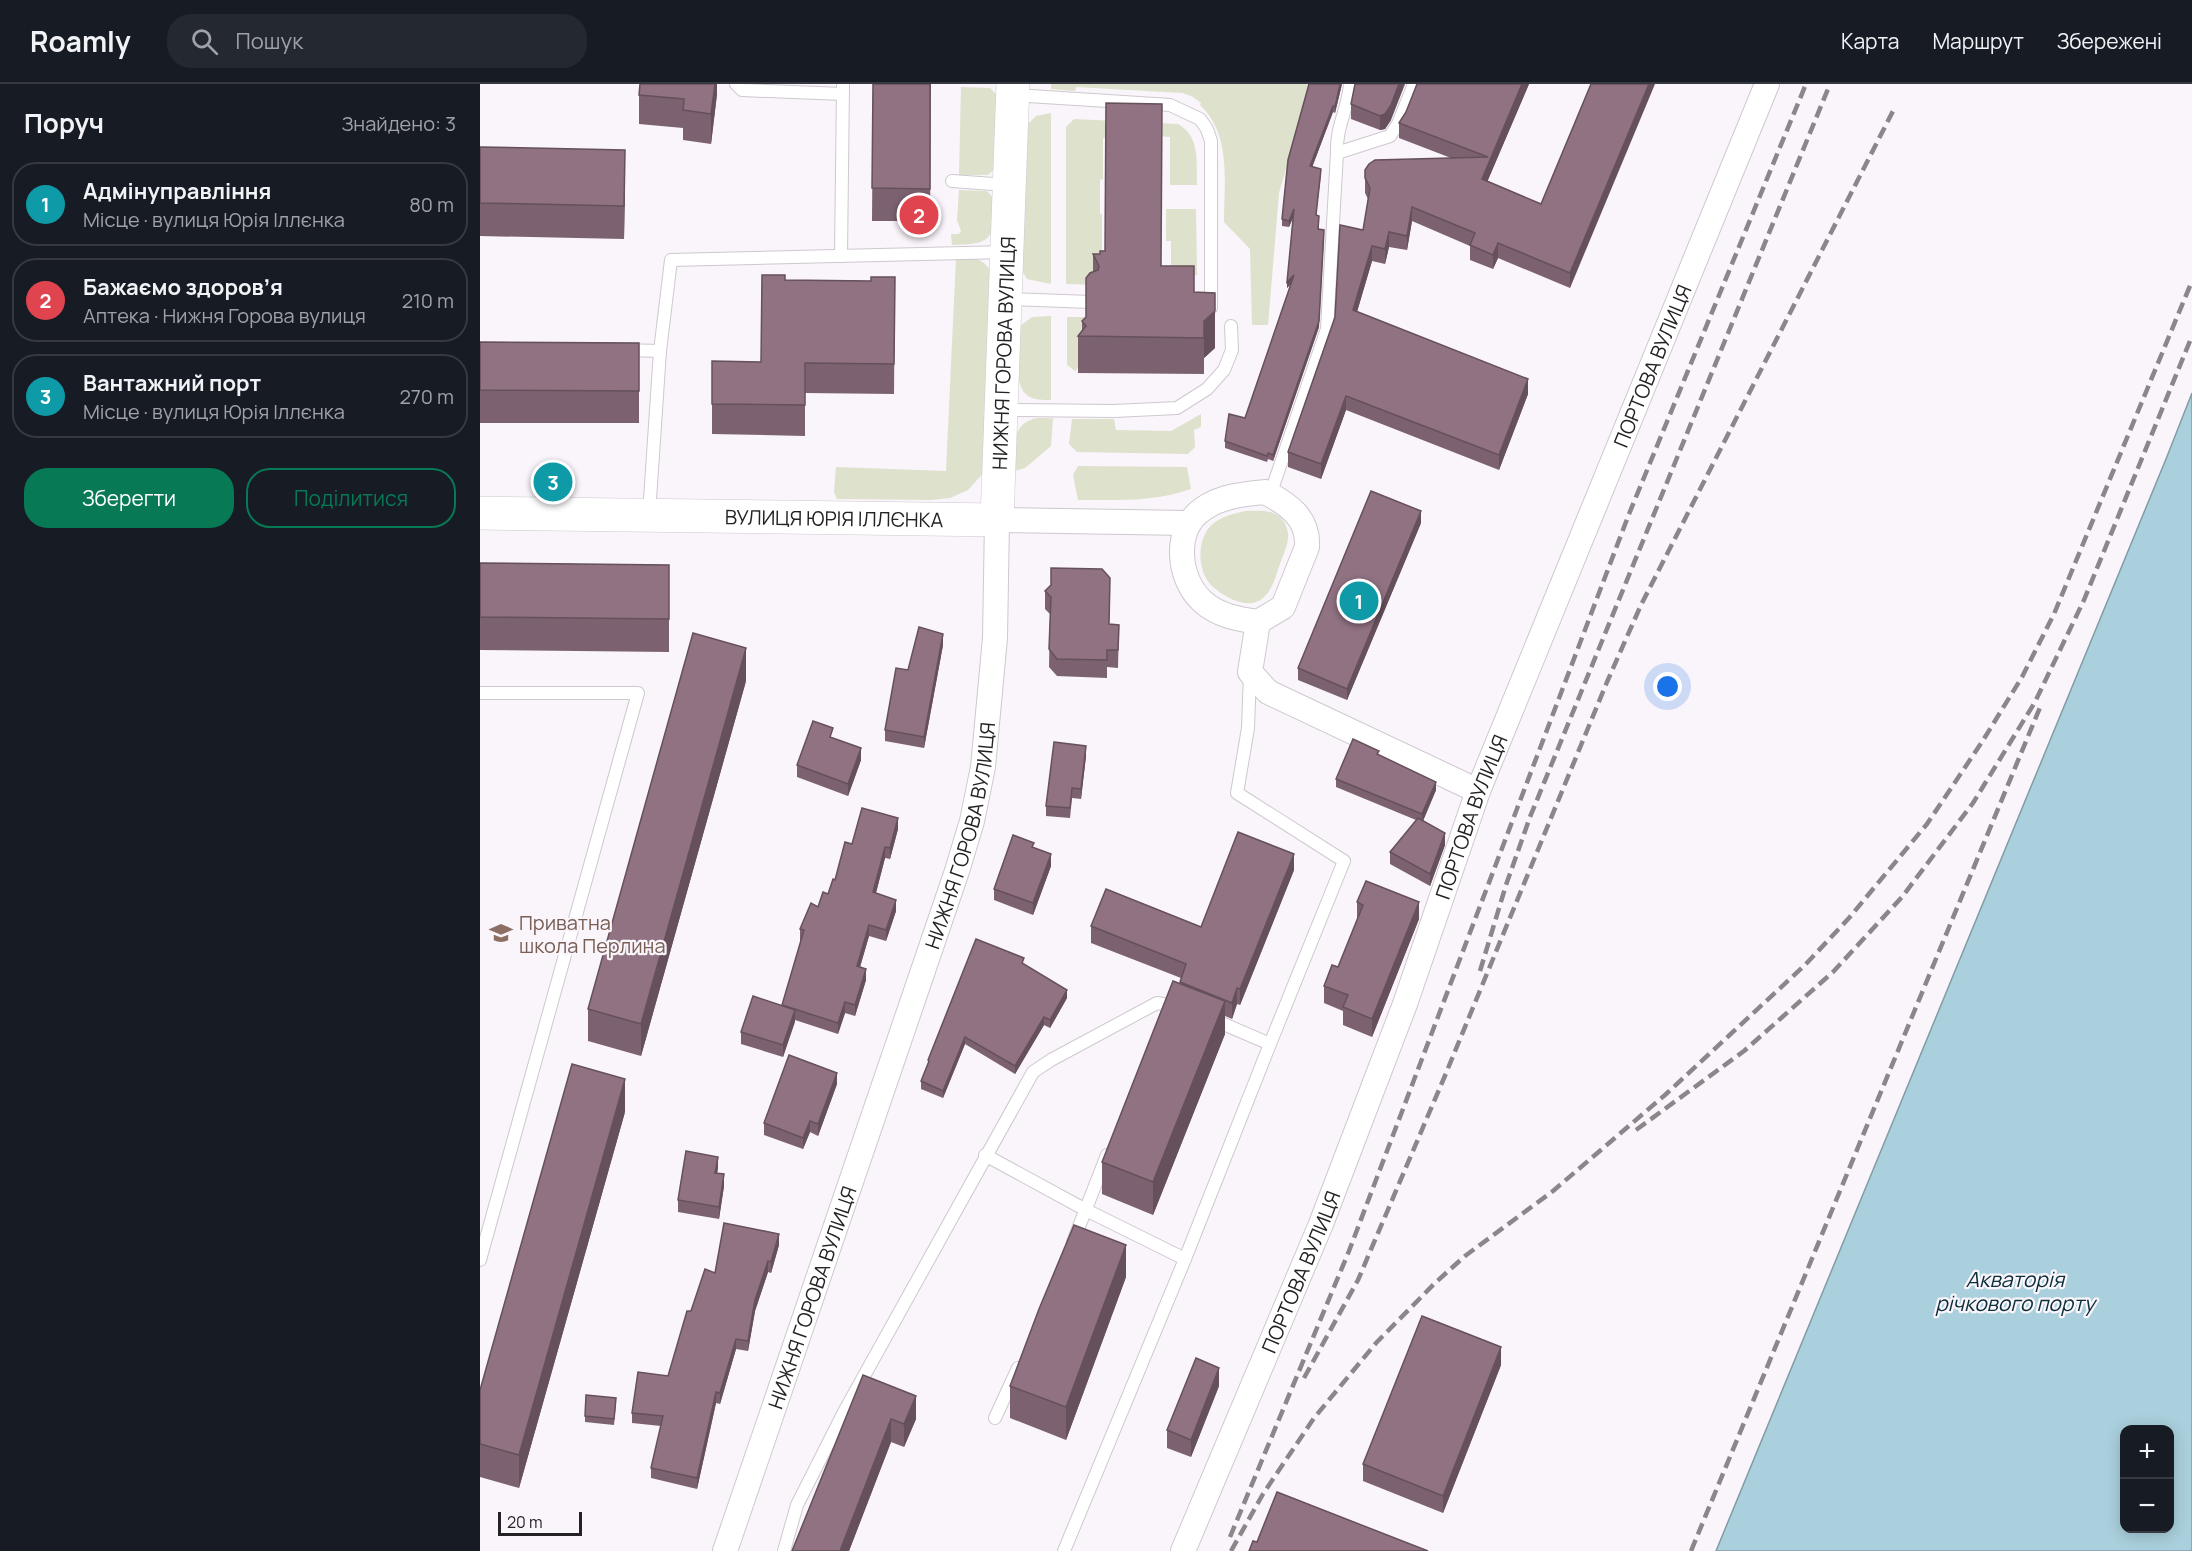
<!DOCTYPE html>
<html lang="uk">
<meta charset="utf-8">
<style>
body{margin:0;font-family:Manrope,sans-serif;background:#242831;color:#f1f3f6}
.controls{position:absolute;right:18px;bottom:18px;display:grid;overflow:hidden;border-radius:12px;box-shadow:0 3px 15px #0003}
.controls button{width:54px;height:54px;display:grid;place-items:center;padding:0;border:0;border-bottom:2px solid #363941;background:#171b24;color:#f1f3f6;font:30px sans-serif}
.scale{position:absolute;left:18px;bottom:15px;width:84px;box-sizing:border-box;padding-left:6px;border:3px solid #242224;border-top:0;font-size:16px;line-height:21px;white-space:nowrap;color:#242224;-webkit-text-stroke:4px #faf4fb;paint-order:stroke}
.you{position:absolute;left:1188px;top:603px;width:21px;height:21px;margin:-15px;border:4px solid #fff;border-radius:50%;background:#1a73e8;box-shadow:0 0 0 9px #1a73e833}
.badge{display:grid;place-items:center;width:39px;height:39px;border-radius:50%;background:#077955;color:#fff;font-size:20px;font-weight:700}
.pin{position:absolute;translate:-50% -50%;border:3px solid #fff;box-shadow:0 2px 6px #0006}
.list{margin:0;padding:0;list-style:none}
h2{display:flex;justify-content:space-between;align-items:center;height:78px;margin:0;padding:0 24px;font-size:26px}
h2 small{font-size:20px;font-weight:400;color:#9ea1a6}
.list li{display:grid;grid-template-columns:39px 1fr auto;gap:18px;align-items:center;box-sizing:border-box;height:84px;margin:0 12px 12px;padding:0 12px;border:2px solid #363941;border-radius:24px}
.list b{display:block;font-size:22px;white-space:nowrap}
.list p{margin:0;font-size:20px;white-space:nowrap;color:#9ea1a6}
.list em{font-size:20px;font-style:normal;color:#9ea1a6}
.actions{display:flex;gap:12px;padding:18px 24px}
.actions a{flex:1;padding:14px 0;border:2px solid #077955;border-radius:24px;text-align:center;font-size:21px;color:#077955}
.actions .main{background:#077955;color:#fff}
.icon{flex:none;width:33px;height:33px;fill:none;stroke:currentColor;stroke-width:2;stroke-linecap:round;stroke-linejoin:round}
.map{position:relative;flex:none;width:1712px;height:1467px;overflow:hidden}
header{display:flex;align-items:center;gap:36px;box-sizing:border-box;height:84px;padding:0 30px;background:#171b24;border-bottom:2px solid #363941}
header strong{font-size:28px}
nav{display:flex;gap:33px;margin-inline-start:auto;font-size:21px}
.search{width:420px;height:54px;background:#242831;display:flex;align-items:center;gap:15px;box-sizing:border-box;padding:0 21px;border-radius:24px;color:#9ea1a6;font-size:22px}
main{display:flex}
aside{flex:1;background:#171b24}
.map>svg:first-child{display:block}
.green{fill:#dee1cc}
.water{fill:#aad0dd;stroke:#829ca6;stroke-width:1.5;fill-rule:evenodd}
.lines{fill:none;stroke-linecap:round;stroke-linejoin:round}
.lane-casing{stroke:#cec8cf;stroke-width:14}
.street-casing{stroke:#cec8cf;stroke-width:26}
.secondary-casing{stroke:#cec8cf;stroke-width:34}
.lane{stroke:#fff;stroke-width:12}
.street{stroke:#fff;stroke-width:24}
.secondary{stroke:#fff;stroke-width:33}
.rail{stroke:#8a868a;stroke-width:4.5;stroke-dasharray:12 6;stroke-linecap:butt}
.wall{fill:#7c6270}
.shaded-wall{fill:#65505b}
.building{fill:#907282;stroke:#65505b;stroke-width:1.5}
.labels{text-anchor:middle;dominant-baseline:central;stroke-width:4.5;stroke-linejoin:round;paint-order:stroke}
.street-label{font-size:20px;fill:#242224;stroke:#faf4fb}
.education-label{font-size:20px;fill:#785e54;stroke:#faf4fb;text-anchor:start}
.water-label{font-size:21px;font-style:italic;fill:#092f39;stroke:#faf4fb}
</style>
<header>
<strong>Roamly</strong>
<div class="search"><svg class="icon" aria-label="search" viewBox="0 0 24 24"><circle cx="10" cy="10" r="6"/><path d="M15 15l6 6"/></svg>Пошук</div>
<nav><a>Карта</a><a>Маршрут</a><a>Збережені</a></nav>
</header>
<main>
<aside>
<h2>Поруч<small>Знайдено: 3</small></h2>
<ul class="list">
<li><span class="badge" style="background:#0f9aa8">1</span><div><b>Адмінуправління</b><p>Місце · вулиця Юрія Іллєнка</p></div><em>80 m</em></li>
<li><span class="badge" style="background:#e0444e">2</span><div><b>Бажаємо здоровʼя</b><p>Аптека · Нижня Горова вулиця</p></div><em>210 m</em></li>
<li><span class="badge" style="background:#0f9aa8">3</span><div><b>Вантажний порт</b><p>Місце · вулиця Юрія Іллєнка</p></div><em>270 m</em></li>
</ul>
<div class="actions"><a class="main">Зберегти</a><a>Поділитися</a></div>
</aside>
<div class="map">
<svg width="1712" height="1467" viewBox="0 0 1712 1467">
<rect width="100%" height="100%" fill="#faf4fb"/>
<g class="green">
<path d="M571,0H831L799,109L788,241H772L770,165L744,138C744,98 752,51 720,21L721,19L713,13L703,9L596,3L595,7L571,5Z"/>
<polygon points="481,3 510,4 518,12 516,84 508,91 479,91"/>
<polygon points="571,29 571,200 547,195 541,185 546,42 556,32"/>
<path d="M594,35L698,40C721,53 716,79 717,101H690V53L666,51L623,54V95L620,96V130H622V201L586,200V43Z"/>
<path d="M479,106L507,107L515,116C513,156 513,160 472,161L471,150H479L481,147L477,136Z"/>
<polygon points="686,125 716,125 717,191 691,191 691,157 686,157"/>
<path d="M476,174C495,174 504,173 513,192L504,388L488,406L470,414L451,416L357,415L354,408L356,383L466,387Z"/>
<path d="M571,232V316C563,316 554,316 548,312C531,300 539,260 540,242L552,233Z"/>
<polygon points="587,233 604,233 600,281 595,287 587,281"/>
<polygon points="721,330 721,343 714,346 715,363 708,370 597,368 589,360 592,335 634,335 636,346 691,347"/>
<path d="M573,334L571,362L545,384L534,387C533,369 530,342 553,335C559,333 567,335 573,334Z"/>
<path d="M598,382L707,383L711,405C674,418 637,416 598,416L593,391Z"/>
<path d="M765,427C776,427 791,425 800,433C805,437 807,444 808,449C809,460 803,471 800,480C796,491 793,505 784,513C768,528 744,513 731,501C718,488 717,460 728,445C736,434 752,430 765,427Z"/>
</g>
<path class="water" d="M1712,309V1467H1236L1686,375ZM1644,1346H1690V1444H1644Z"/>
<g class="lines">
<g class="lane-casing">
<g id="lane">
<polyline points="256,0 262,6 363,10"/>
<polyline points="534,11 690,21 720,35 727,45 731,57 731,224"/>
<path d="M857,69C856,41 868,26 870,0"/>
<polyline points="472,97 527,101"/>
<polyline points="361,172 363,0"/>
<polyline points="527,215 611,218"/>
<polyline points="142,266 180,267"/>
<polyline points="523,326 634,327 697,324 727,305 744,286 752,266 751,242"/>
<polyline points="790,411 847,245 857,69 910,52 918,40 934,0"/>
<polyline points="169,430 180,267 191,176 527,168"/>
<polyline points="770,589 768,644 757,709 864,777 790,960"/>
<polyline points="0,609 158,609 0,1176"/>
<polyline points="505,1071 606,1126 705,1175"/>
<polyline points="593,1158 627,1071"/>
<polyline points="515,1334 538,1284"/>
<polyline points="304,1467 317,1421 364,1328 553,988 571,976 677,919 699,923"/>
<polyline points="584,1467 705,1175 790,960 732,935"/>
</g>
</g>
<g class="street-casing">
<g id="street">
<path d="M785,408C808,420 829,434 827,463L803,523L778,538C758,535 739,532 723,518C697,495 693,445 723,425C741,412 764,410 785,408Z"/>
<polyline points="778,538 770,588 788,608 998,707"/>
<path id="s1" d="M245,1467L477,787L492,737L503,683L515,554L517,436L708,439"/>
<path id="s2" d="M703,1467L841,1140L925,920L998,707L1287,0"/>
</g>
</g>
<g class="secondary-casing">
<g id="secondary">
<path id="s3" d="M0,429L517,436L533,0"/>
</g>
</g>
<use href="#lane" class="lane"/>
<use href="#street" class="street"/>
<use href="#secondary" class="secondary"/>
<g class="rail">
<polyline points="1000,887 1026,801 1050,733 1350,0"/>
<polyline points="1156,1046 1264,967 1353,888 1422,813 1493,719 1555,618 1604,516 1712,252"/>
<polyline points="824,1294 878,1196 964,994 1127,598 1161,521 1413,27"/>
<polyline points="750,1453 869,1167 1149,430 1326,0"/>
<polyline points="751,1467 783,1410 834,1334 896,1259 955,1199 985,1172 1073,1107 1185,1011 1325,881 1369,834 1447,740 1502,658 1542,593 1574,530 1712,197"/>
<polyline points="1211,1467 1561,621"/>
</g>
</g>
<g class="wall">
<polygon points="237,0 237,10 231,60 203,56 203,44 159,40 159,11"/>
<polygon points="393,0 451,0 450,137 392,137"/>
<polygon points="862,0 855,29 853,28 832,83 841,91 836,131 839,138 839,243 793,377 788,375 787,378 745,364 745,357 765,334 811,200 807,204 813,132 809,143 802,142 802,135"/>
<polygon points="1049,0 1007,98 1061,120 1111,0 1090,204 1018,174 1013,185 990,176 990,162 932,137 927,166 909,163 905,180 892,177 877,228 1048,310 1019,386 866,326 841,395 808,383 808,368 855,233 883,146 888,115 885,109 885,86 971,74 919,54 919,39 926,28"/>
<polygon points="871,20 911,36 905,45 900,46 871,35"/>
<polygon points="0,63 145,99 144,155 0,152"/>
<polygon points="613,170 681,182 714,208 735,264 724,274 724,290 598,289 598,252 602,246 602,237 606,233 613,188"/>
<polygon points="415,193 414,310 325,309 325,352 232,350 232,277 281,278 305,196 391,197"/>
<polygon points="0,258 159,259 159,339 0,339"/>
<polygon points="941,439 867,616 818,596 818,584"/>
<polygon points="0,479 189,481 189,568 0,566"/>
<polygon points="565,507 630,512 629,540 639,541 638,584 627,583 627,594 577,592 569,583 570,530 565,525"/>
<polygon points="463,561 444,664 405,657 405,646 428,586"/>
<polygon points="266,597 161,972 108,957 108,925"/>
<polygon points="353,654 381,676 368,712 317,693 317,681"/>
<polygon points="899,671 956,706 943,737 965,761 950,802 910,780 910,768 936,736 856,703 856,695"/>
<polygon points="606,672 601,715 592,714 590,734 566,732 566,722"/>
<polygon points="418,745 410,775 405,774 396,809 416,827 406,857 389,852 380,883 386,896 375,932 365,929 358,950 315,936 303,973 261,960 261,948 302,922 321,856 320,856 320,845 348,810 372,760"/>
<polygon points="554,764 571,782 553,831 514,816 514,805"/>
<polygon points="814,786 760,921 757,920 752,935 745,932 745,950 673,1131 622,1110 622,1078 700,900 701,894 611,859 611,842 721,843"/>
<polygon points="877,818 939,835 892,953 863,941 863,927 844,919 844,902 858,883 877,836"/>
<polygon points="544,880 587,914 570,944 564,941 535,990 485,960 463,1014 441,1005 441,997 448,981 448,976"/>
<polygon points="357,1000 338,1052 330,1048 323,1065 284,1051 284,1039"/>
<polygon points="145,1028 39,1404 0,1393 0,1306"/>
<polygon points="238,1084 237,1089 244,1102 239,1135 198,1128 198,1116"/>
<polygon points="299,1161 291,1189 288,1188 275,1227 268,1267 256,1265 240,1320 236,1319 217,1405 171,1394 171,1384 181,1342 152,1339 152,1329 188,1292 211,1227 235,1189"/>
<polygon points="646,1193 586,1356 530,1334 530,1302"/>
<polygon points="1021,1281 963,1429 883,1397 883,1380"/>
<polygon points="383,1291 436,1335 424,1363 411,1358 369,1467 312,1467"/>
<polygon points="739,1302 711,1373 687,1364 687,1346"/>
<polygon points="136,1320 134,1341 105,1338 105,1332"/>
</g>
<g class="shaded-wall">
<polygon points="235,0 237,0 237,10 231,60 231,30"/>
<polygon points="860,0 862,0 855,29 855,23"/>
<polygon points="919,0 925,0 911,36 905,45 900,46 900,32"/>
<polygon points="1042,0 1049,0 1002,110 1002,95"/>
<polygon points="1169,0 1175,0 1090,204 1090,189"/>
<polygon points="853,22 853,28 830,89 830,82"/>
<polygon points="145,66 145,99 144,155 144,122"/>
<polygon points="932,123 932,137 927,166 927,152"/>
<polygon points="814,125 814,132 809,143 809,137"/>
<polygon points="909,148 909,163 905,180 905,165"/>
<polygon points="844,152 839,243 793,377 793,371"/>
<polygon points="1018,159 1018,174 1013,185 1013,171"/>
<polygon points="892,162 892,177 873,241 873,226"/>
<polygon points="814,191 814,197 807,204 807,198"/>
<polygon points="735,227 735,264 724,274 724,237"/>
<polygon points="1048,295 1048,310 1019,386 1019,371"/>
<polygon points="866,312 866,326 841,395 841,380"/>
<polygon points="941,427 941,439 867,616 867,605"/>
<polygon points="463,550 463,561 444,664 444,653"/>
<polygon points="266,564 266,597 161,972 161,940"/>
<polygon points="606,662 606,672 601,715 601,705"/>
<polygon points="381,664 381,676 368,712 368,700"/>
<polygon points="956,698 956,706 942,739 942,730"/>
<polygon points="418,734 418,745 410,775 410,764"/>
<polygon points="965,749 965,761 950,802 950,790"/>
<polygon points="405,763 405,774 393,820 393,808"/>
<polygon points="571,770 571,782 553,831 553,819"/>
<polygon points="814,770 814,786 760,921 760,905"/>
<polygon points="416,816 416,827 406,857 406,846"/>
<polygon points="939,818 939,835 892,953 892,935"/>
<polygon points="389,841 389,852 377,893 377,882"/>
<polygon points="386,885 386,896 375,932 375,921"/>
<polygon points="757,904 757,920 752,935 752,919"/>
<polygon points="587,906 587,914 570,944 570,936"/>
<polygon points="745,917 745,950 673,1131 673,1098"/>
<polygon points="365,918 365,929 358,950 358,939"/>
<polygon points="315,926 315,938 303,973 303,961"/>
<polygon points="564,933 564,941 535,990 535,982"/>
<polygon points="485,953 485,960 463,1014 463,1007"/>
<polygon points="357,989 357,1000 338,1052 338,1040"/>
<polygon points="145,995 145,1028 39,1404 39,1371"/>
<polygon points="330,1037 330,1048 323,1065 323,1054"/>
<polygon points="238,1073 238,1084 235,1101 235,1089"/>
<polygon points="244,1090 244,1102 239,1135 239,1123"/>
<polygon points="299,1150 299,1161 291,1189 291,1178"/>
<polygon points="646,1161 646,1193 586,1356 586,1323"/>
<polygon points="288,1177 288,1188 275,1227 268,1267 268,1257 275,1216"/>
<polygon points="256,1255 256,1265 240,1320 240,1309"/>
<polygon points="1021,1263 1021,1281 963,1429 963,1412"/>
<polygon points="739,1284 739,1302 711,1373 711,1356"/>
<polygon points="236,1308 236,1319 217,1405 217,1394"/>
<polygon points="436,1312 436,1335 424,1363 424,1340"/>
<polygon points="411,1335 411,1358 369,1467 360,1467"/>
</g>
<g class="building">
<polygon points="160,0 235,0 231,30 203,26 204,15 159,11"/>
<polygon points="393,0 450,0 450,105 392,104"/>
<polygon points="829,0 860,0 855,23 853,22 830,82 841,85 836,131 839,132 838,145 844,146 839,237 793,371 788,369 787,372 745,357 749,330 765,334 814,191 807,198 814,125 809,137 802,135 808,76"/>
<polygon points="875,0 919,0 911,21 905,30 900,32 871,20"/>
<polygon points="937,0 1042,0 1002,95 1061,120 1111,0 1169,0 1090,189 1018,159 1013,171 990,161 995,149 932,123 927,152 909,148 905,165 892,162 873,226 1048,295 1019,371 866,312 841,380 808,368 855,233 860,141 883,146 890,104 885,94 885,86 889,80 895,76 1008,73 919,39 926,28"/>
<polygon points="626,19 682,20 681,182 714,182 714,208 735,209 735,227 724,237 724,254 598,252 606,242 602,237 606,233 606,194 610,189 618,186 619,182 613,170 620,170 620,167 625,167"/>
<polygon points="0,63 145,66 144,122 0,119"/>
<polygon points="282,191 305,191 305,196 391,197 391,193 415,193 414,280 325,279 325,321 232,320 232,277 281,278"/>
<polygon points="0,258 159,259 159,307 0,306"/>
<polygon points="891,407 941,427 867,605 818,584"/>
<polygon points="0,479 189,481 189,535 0,533"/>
<polygon points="571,484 622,485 630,494 629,540 639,541 638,566 627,566 627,576 577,575 569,565 571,513 565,507 571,501"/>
<polygon points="439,543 463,550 444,653 405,646 416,584 428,586"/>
<polygon points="213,549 266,564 161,940 108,925"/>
<polygon points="333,637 353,644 350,653 381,664 368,700 317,681"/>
<polygon points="873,655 899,667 897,670 956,698 942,730 856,695"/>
<polygon points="574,658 606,662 601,705 592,704 590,724 566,722"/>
<polygon points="382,724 418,734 410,764 405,763 393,808 416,816 406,846 389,841 377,882 386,885 375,921 365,918 358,939 302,921 324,846 320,845 331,819 338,823 343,808 348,810 353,795 355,796 365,758 372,760"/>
<polygon points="938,734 965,749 950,790 910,768"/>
<polygon points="758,748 814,770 760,905 757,904 752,919 700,898 706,880 611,842 626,805 721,843"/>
<polygon points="533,751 554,759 552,763 571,770 553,819 514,805"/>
<polygon points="886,797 939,818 892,935 863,923 868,911 844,902 852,881 858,883 883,821 877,818"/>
<polygon points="496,855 544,874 542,879 587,906 570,936 564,933 535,982 485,953 463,1007 441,997 449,977 448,976"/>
<polygon points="693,897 745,917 673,1098 622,1078"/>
<polygon points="273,912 315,926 303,961 261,948"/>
<polygon points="309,971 357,989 338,1040 330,1037 323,1054 284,1039"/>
<polygon points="92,980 145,995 39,1371 0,1360 0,1306"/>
<polygon points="206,1067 238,1073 235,1089 244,1090 239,1123 198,1116"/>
<polygon points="244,1139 299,1150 291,1178 288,1177 275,1216 268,1257 256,1255 240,1309 236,1308 217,1394 171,1384 183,1332 152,1329 158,1288 188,1292 207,1227 211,1227 225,1185 235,1189"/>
<polygon points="594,1141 646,1161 586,1323 530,1302 559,1225"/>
<polygon points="942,1232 1021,1263 963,1412 883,1380"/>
<polygon points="716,1274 739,1284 711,1356 687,1346"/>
<polygon points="383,1291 436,1312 424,1340 411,1335 360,1467 312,1467"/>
<polygon points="106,1311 136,1314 134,1335 105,1332"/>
<polygon points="797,1408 948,1467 769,1467 773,1457 777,1458"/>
</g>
<defs>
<g id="school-bare" transform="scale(1.8)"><path d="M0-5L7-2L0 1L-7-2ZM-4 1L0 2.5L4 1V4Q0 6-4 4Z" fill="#8d6e63" stroke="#faf4fb" stroke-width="2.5" paint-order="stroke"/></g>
</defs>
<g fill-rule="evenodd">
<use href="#school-bare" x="21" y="849"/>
</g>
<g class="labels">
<g class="street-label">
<text stroke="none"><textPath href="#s3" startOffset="684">НИЖНЯ ГОРОВА ВУЛИЦЯ</textPath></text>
<text stroke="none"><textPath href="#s2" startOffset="1275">ПОРТОВА ВУЛИЦЯ</textPath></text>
<text stroke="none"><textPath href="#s3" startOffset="354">ВУЛИЦЯ ЮРІЯ ІЛЛЄНКА</textPath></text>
<text stroke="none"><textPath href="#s2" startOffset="789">ПОРТОВА ВУЛИЦЯ</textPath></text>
<text stroke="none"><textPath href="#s1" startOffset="754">НИЖНЯ ГОРОВА ВУЛИЦЯ</textPath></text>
<text stroke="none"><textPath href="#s2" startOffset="303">ПОРТОВА ВУЛИЦЯ</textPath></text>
<text stroke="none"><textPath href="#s1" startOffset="268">НИЖНЯ ГОРОВА ВУЛИЦЯ</textPath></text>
</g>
<g class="education-label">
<text x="39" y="838">Приватна<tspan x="39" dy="23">школа Перлина</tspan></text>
</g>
<g class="water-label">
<text x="1535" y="1195">Акваторія<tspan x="1535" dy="24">річкового порту</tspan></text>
</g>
</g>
</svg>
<div class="controls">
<button>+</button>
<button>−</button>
</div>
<div class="scale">20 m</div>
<div class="you"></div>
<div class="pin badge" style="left:879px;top:517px;background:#0f9aa8">1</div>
<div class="pin badge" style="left:439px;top:131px;background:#e0444e">2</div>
<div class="pin badge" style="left:73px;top:398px;background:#0f9aa8">3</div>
</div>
</main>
